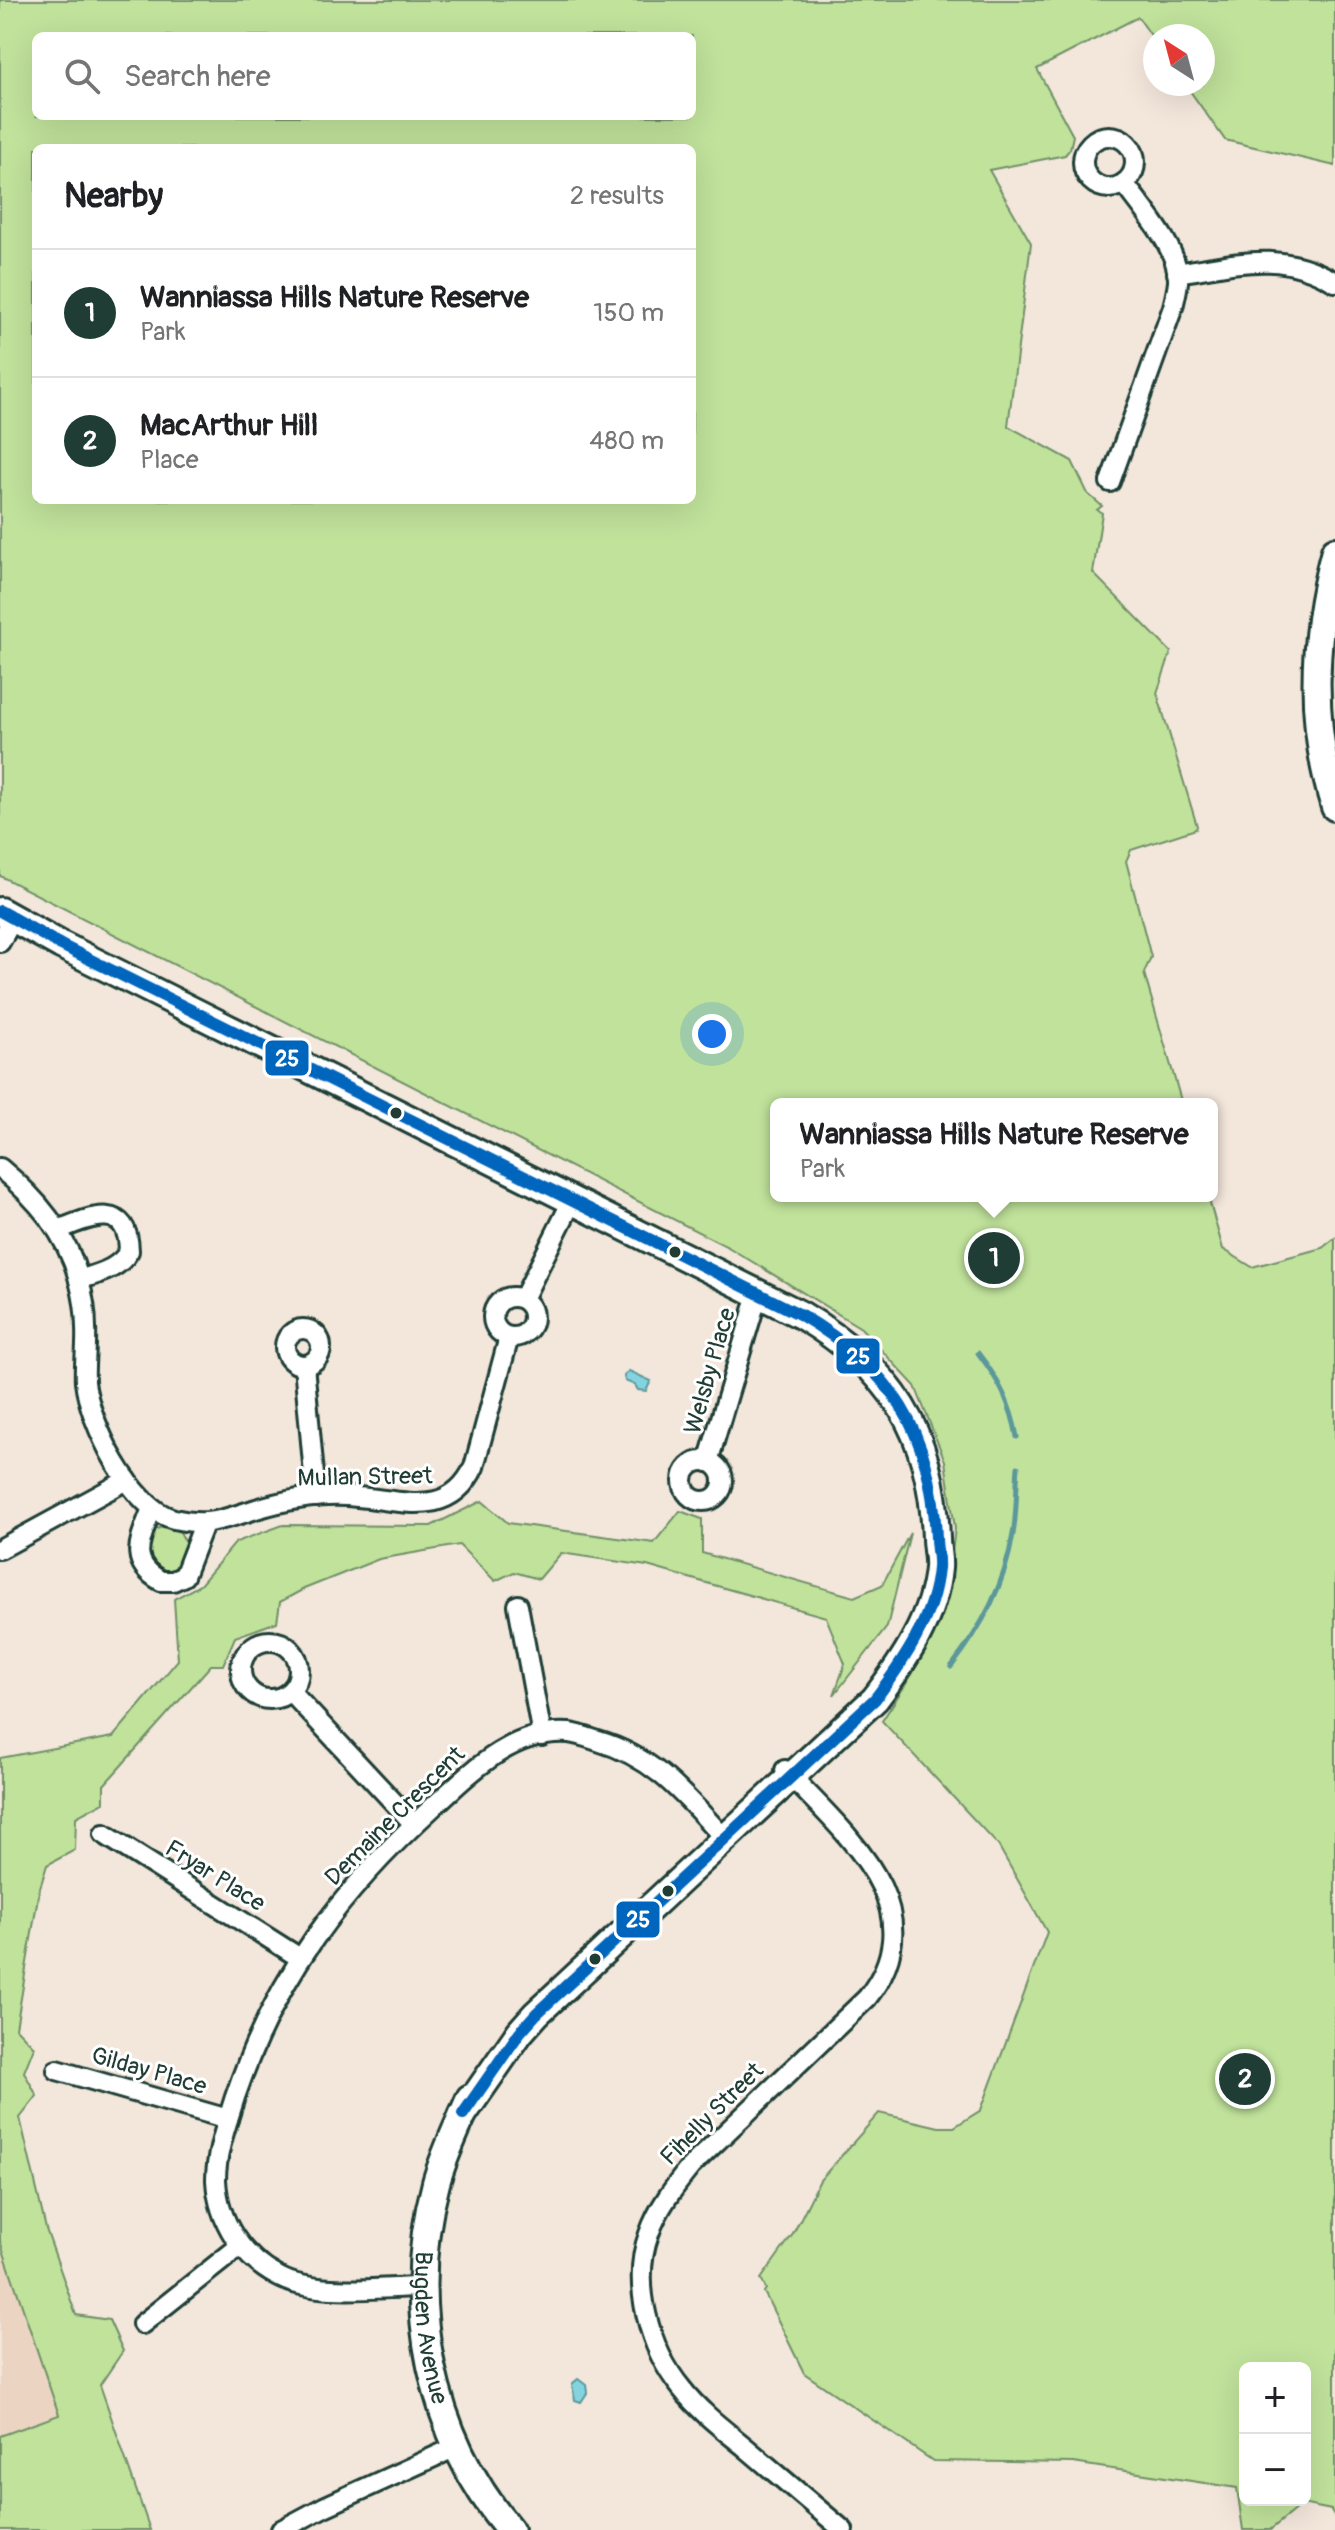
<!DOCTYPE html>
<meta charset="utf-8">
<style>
body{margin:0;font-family:Pangolin,sans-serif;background:#f6f6f6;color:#202124}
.controls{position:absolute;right:24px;bottom:24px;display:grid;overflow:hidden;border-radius:12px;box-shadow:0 8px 32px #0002}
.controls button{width:72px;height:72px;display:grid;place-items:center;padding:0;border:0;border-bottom:2px solid #e0e0e0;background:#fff;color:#202124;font:40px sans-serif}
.compass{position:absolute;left:1143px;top:24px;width:72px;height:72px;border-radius:50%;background:#fff;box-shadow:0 8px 32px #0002;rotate:324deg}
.you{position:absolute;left:712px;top:1034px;width:28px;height:28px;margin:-20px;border:6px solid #fff;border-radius:50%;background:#1a73e8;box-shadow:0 0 0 12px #1a73e833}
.badge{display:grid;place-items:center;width:52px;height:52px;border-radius:50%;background:#1f3d34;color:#fff;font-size:26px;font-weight:700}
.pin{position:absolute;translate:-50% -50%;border:4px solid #fff;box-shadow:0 2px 8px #0006}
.popup{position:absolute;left:770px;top:1098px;width:448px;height:104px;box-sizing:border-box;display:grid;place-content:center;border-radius:12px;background:#fff;filter:drop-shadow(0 2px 6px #0005);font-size:26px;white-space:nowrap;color:#757577}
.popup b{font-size:30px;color:#202124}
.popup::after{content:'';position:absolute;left:50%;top:100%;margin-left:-16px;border:16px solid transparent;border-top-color:#fff}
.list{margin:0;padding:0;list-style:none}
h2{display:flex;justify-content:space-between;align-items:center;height:104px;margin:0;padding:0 32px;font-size:34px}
h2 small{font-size:26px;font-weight:400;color:#757577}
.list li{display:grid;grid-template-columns:52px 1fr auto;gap:24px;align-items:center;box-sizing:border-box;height:128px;padding:0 32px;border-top:2px solid #e0e0e0}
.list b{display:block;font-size:30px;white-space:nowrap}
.list p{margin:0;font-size:26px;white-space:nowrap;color:#757577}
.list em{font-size:26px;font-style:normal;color:#757577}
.icon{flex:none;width:44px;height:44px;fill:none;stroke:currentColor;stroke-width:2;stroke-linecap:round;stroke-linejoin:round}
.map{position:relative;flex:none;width:1335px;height:2530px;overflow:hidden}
.search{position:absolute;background:#fff;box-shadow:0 8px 32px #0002;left:32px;top:32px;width:664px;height:88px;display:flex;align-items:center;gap:20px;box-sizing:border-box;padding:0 28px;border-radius:12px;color:#757577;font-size:30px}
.panel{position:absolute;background:#fff;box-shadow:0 8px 32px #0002;left:32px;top:144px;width:664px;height:360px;border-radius:12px}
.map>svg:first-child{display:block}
.built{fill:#ebd4c2}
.green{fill:#c0e29b;stroke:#709068;stroke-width:2;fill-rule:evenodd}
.water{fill:#84d4e0;stroke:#5c989b;stroke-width:2}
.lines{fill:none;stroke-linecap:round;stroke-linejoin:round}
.stream{stroke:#5c989b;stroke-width:5}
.street-casing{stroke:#1f3d34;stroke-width:24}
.secondary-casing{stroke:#1f3d34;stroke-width:32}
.street{stroke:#fff;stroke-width:18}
.secondary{stroke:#fff;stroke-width:26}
.bus-1-casing{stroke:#fff;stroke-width:18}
.bus-1{stroke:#0065bd;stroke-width:12}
.bus-dot{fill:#1f3d34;stroke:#fff;stroke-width:3}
.labels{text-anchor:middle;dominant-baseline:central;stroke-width:6;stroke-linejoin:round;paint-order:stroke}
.street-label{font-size:24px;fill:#1f3d34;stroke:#fff}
.line-badge{stroke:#fff;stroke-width:3}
.badge-label{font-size:22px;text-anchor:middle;font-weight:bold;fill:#fff}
</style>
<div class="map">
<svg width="1335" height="2530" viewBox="0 0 1335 2530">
<rect width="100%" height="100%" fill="#f3e6db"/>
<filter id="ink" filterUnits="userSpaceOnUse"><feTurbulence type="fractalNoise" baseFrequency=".0125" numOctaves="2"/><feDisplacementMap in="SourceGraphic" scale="16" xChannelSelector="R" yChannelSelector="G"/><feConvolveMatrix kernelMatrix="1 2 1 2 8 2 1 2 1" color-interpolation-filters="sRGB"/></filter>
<g filter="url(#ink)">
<polygon class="built" points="0,2241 59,2416 0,2436"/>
<g class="green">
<path d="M0,0H1335V166L1225,140L1185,84H1203V36H1155V41L1138,17L1037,69L1073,136L1070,149L1065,155L989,170L1031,243L1008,426L1072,461L1088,494L1102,506L1097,510L1102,513L1093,573L1171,652L1157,693L1197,826L1196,829L1131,850L1126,861L1151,957L1144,973L1182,1104H776V1196H1208L1223,1249L1252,1267L1322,1248L1335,1238V2517L1331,2510L1302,2504L1270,2530H1243L1237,2488L1073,2463L933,2461L804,2373L764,2292L766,2289L761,2279L793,2234L820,2180L879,2113L939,2127H954L981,2110L1047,1932L998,1845L882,1721L913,1673L947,1594L955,1528L945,1461L915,1386L861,1328L728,1247L0,876ZM36,36H692V116H36ZM36,148H692V500H36ZM1245,2368H1305V2500H1245Z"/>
<polygon points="482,1501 508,1523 654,1543 680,1511 702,1519 702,1553 854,1597 882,1585 910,1533 887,1627 834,1695 845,1664 826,1617 647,1566 561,1553 539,1579 514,1572 495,1581 459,1545 379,1559 304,1589 280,1602 277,1622 235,1637 223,1665 211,1665 104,1785 104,1802 76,1817 75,1850 47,1865 39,1891 16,2028 34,2047 24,2072 37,2096 20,2118 46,2229 76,2315 109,2320 123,2351 100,2385 150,2530 0,2530 0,2436 59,2415 0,2241 0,1758 113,1737 178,1660 174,1599 200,1585 236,1542 283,1525 431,1526"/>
<path d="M167,1526L180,1532L187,1545C180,1564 176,1578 152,1567L144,1541L153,1530Z"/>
</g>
<g class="water">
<polygon points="629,1371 651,1381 646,1391 638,1390 635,1385 625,1381 624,1376"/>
<polygon points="578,2379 586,2385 587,2393 581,2402 575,2400 572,2384"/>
</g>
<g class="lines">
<g class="stream">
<path d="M978,1353C999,1380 1011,1404 1017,1437"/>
<path d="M951,1667C982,1627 1005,1585 1013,1534C1017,1513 1016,1489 1018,1467"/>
</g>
<g class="street-casing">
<g id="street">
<circle cx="1109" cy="162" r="26"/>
<path d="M1177,273C1237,264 1280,249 1335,282"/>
<path d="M1110,482L1173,307C1175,299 1177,291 1178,282C1180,250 1143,209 1124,183"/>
<polyline points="0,942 13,919"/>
<path d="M0,1168C36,1198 67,1233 79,1280C83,1295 86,1312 86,1328C87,1346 84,1364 85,1382C90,1424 131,1508 174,1519C209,1527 224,1519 256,1509C289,1499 324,1493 358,1497C405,1501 450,1518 474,1467L509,1337"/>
<path d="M58,1230C88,1218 128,1199 129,1251C118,1270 99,1273 79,1280"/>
<circle cx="513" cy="1317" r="20"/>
<polyline points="523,1299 572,1201"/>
<circle cx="303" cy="1347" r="18"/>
<polyline points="304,1365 316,1497"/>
<circle cx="703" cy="1481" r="20"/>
<polyline points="708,1462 758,1294"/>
<path d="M152,1508C141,1539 126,1561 161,1581H173L184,1576L204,1524"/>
<polyline points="0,1549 127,1480"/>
<polyline points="518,1605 542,1736"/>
<circle cx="270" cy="1670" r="29"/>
<polyline points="290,1691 414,1824"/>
<path d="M785,1770C844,1833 938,1908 867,1998L691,2166C674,2187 658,2208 649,2234C631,2283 649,2349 682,2389C700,2412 723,2429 745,2447C778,2475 810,2502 843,2530"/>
<polyline points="104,1834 300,1958"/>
<polyline points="57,2070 228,2119"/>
<path d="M422,2287C381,2287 316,2297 279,2277C242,2258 218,2221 216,2180C216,2152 227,2123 235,2097C276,1975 340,1892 434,1806C471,1772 513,1729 569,1733C578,1734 589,1738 598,1741C656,1758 685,1796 725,1839"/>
<polyline points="142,2324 240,2246"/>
<polyline points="281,2530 324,2507 458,2446"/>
</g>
</g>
<g class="secondary-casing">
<g id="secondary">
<path d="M1335,551C1312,636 1309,723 1335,807"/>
<path d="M0,911L61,945L801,1315C892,1369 932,1431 936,1538C936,1548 939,1558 938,1568C934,1617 904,1661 875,1699L536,2014L520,2032L463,2114"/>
<path id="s1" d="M470,2098C458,2126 444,2154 436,2183C404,2302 430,2436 510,2530"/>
</g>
</g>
<use href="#street" class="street"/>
<use href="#secondary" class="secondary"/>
<g class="bus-1-casing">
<path id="bus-1" d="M0,911L61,945L801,1315C892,1369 932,1431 936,1538C936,1548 939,1558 938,1568C934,1617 904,1661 875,1699L536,2014L520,2032L463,2114"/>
</g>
<use href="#bus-1" class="bus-1"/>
</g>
</g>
<g class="bus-dot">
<circle cx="396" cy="1113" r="7"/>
<circle cx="675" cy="1252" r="7"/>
<circle cx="668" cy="1891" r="7"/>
<circle cx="595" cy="1959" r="7"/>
</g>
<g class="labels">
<g class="street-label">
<text transform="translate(710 1371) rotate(-74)">Welsby Place</text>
<text transform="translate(365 1477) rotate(-1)">Mullan Street</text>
<text transform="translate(395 1816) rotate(-45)">Demaine Crescent</text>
<text transform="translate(215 1876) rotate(32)">Fryar Place</text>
<text transform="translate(149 2071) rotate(16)">Gilday Place</text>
<text transform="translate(712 2114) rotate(-45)">Fihelly Street</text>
<text stroke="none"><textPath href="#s1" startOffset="238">Bugden Avenue</textPath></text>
</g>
</g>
<g class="line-badge">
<rect x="264" y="1039" width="46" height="38" rx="8" fill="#0065bd"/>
<rect x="835" y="1337" width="46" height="38" rx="8" fill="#0065bd"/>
<rect x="615" y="1900" width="46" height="39" rx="8" fill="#0065bd"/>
</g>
<g class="badge-label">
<text x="287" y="1066">25</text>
<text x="858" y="1364">25</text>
<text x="638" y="1927">25</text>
</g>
</svg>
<div class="controls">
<button>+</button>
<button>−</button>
</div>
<svg class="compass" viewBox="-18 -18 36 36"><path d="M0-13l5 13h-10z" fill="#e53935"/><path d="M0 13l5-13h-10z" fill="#757577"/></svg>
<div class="you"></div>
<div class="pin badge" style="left:994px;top:1258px">1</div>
<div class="popup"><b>Wanniassa Hills Nature Reserve</b>Park</div>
<div class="pin badge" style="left:1245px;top:2079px">2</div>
<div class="search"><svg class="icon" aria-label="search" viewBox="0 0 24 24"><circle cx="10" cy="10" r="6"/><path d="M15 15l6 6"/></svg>Search here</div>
<section class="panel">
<h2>Nearby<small>2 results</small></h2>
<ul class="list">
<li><span class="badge">1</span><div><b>Wanniassa Hills Nature Reserve</b><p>Park</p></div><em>150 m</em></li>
<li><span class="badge">2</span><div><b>MacArthur Hill</b><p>Place</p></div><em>480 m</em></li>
</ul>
</section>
</div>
